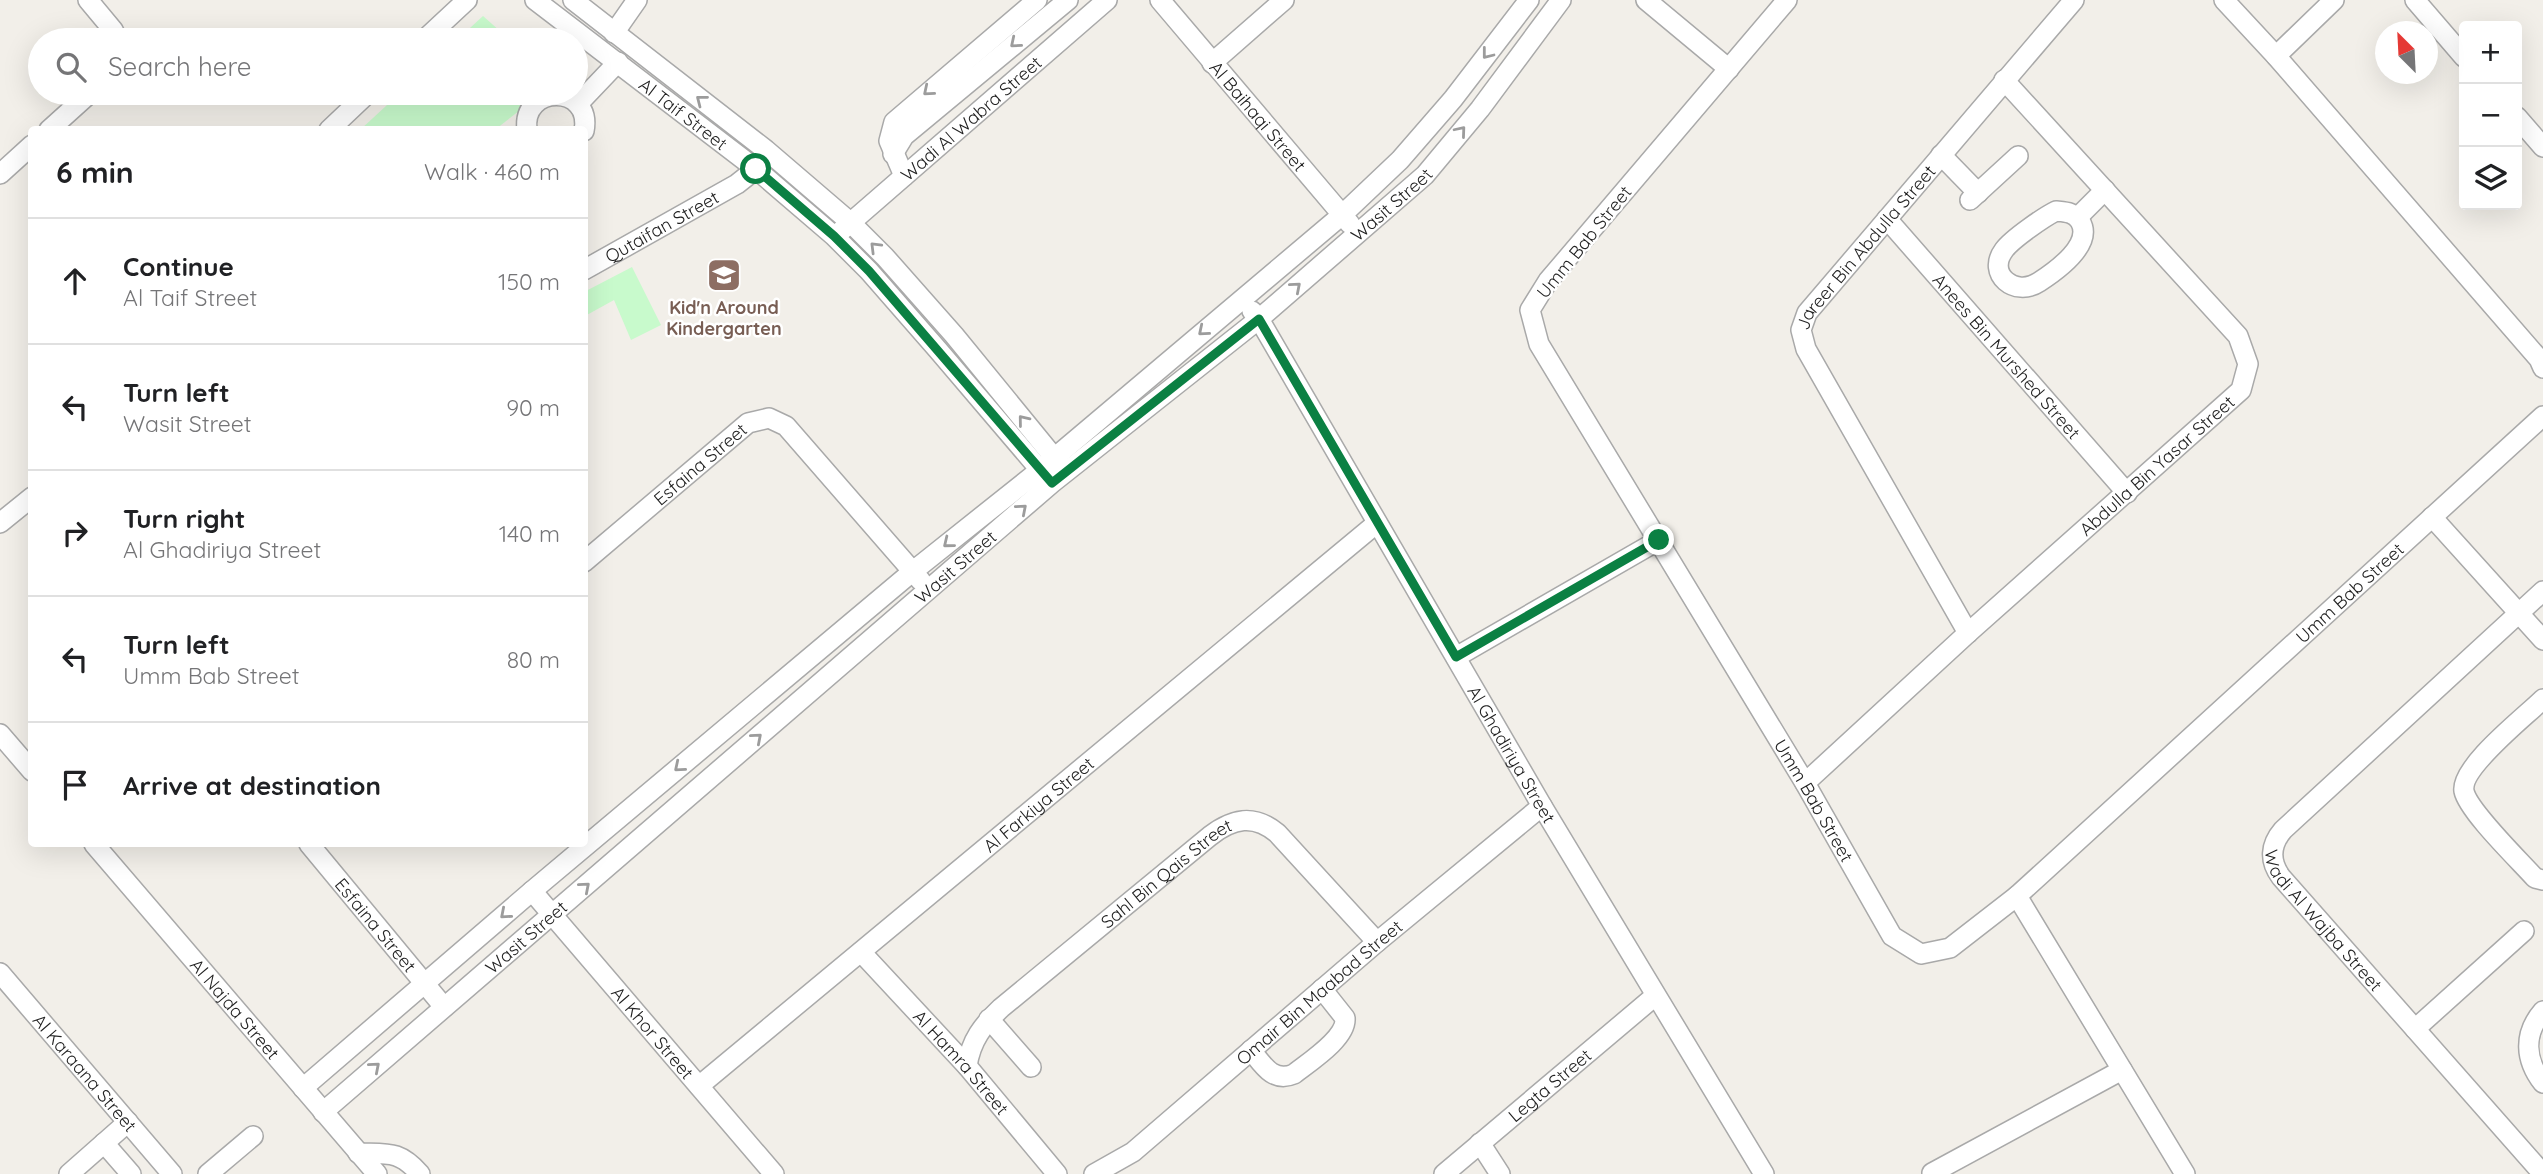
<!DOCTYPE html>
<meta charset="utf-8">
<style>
body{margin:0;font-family:Quicksand,sans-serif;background:#f6f6f6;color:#202124}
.controls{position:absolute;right:21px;top:21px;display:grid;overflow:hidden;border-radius:7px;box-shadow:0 7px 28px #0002}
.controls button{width:63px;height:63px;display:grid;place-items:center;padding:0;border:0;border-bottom:2px solid #e0e0e0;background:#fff;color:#202124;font:35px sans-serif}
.compass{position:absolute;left:2375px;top:21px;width:63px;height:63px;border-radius:50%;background:#fff;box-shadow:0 7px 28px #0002;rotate:336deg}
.stop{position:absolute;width:21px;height:21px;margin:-16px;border:5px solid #0b8043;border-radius:50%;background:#fff}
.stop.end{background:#0b8043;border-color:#fff;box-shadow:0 2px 7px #0008}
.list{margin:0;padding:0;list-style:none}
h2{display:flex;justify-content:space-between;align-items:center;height:91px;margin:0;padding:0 28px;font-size:30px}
h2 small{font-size:23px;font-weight:400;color:#757577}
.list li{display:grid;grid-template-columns:46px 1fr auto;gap:21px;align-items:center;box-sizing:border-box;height:126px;padding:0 28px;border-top:2px solid #e0e0e0}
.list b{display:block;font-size:26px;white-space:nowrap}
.list p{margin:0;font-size:23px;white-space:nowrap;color:#757577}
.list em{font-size:23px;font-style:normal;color:#757577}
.icon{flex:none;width:38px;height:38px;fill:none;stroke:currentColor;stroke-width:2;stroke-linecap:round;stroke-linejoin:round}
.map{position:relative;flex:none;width:2543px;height:1174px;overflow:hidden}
.search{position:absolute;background:#fff;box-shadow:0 7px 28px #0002;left:28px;top:28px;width:560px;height:77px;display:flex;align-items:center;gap:18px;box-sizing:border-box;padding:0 24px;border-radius:38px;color:#757577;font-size:26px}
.panel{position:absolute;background:#fff;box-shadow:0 7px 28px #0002;left:28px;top:126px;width:560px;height:721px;border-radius:7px}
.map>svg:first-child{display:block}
.park{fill:#c8facc}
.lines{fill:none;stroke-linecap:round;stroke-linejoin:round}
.minor-casing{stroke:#a9a9a9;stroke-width:22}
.minor{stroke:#fff;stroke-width:19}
.oneway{stroke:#9c9c9c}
.route{stroke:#0b8043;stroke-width:9}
.labels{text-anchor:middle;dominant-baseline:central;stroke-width:5;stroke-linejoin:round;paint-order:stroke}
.street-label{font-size:18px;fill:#222;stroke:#fff}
.education-label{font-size:18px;font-weight:bold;fill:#785e54;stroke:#fff}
</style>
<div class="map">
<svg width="2543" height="1174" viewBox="0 0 2543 1174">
<rect width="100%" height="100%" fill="#f2efe9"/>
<g class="park">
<polygon points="483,16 510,40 457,40"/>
<polygon points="400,93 542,93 496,129 360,130"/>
<polygon points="632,267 661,325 631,340 614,300 585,316 584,292"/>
</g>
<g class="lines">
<g class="minor-casing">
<g id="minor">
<polyline points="88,0 113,30 118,40"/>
<path id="s1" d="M535,0L756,169L834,236L869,271L938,350L1047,478"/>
<polyline points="573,0 766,150 850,222 885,257 954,335 1061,466"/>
<path id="s2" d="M1160,0L1350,224"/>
<polyline points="1646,0 1729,69"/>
<path id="s3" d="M1787,0L1548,281L1530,310L1539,344L1805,783L1892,936L1921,954L1950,948L2017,896L2543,416"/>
<polyline points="2224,0 2276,56 2539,359 2543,368"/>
<polyline points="2415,0 2464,57"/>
<polyline points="614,33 637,0"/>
<polyline points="424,40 467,0"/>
<polyline points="2276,56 2334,0"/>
<polyline points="1212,63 1284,0"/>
<polyline points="578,104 618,62"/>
<polyline points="2517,117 2543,147"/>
<polyline points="49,130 90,93"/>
<polyline points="329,130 368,93"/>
<path d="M527,130C521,84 593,84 584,131"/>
<polyline points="893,154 904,136 1068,0"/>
<polyline points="1941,155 1978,193"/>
<polyline points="0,174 32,145"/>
<polyline points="904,176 889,141 894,122 1037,0"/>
<polyline points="1970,200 2018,156"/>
<path d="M2056,211C2066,212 2074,212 2080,221C2094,244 2056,271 2039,282C2015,298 1986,274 2004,250C2012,239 2044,217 2056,211Z"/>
<polyline points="2078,217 2105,190"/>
<path id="s4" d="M1887,219L2127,493"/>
<path id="s5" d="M841,231L1107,0"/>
<path id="s6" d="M584,270L737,184L756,169L763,158"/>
<path id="s7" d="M1252,311L1259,319L1542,806L1764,1174"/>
<polyline points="2432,517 2543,640"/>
<polyline points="0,523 32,497"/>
<path id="s8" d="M584,562L748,423L769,418L786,426L921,581"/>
<path id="s9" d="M2543,591L2283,830C2270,845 2269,861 2281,877L2543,1174"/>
<path id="s10" d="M1968,633L1806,349L1801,330L1807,313L2074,0"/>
<polyline points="1456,657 1659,540"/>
<path d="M2543,699C2526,716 2460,767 2464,791C2468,811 2520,861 2535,878L2543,880"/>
<polyline points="0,734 32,771"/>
<path id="s11" d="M1805,783L1968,633L2241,390L2248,364L2238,336L2004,80"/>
<path id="s12" d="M94,844L377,1174"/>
<path id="s13" d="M309,844L444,1007"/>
<path id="s14" d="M532,891L774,1174"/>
<polyline points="2017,896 2185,1174"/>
<path id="s15" d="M861,952L967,1066L1057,1174"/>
<path id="s16" d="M0,973L172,1174"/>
<path d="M2543,1011C2523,1034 2525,1060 2543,1083"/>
<polyline points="989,1019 1031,1067"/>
<polyline points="2415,1029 2524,931"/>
<path d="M1251,1050C1263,1065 1273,1083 1294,1074C1309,1062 1347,1038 1345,1018L1322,989"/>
<path id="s17" d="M967,1066C971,1040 983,1025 1001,1008L1210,836C1233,818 1254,814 1277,833L1377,942"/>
<path id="s18" d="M699,1086L1377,523"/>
<polyline points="303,1088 532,891 912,572 1040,470 1342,215 1400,160 1453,99 1529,0"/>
<path id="s19" d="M323,1112L1052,483L1259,319L1425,175L1480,109L1561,0"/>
<polyline points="104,1143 131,1174"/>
<polyline points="1480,1143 1500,1174"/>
<path d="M358,1153C388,1154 399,1150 420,1174"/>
<polyline points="1932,1173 2122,1070"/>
<polyline points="69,1174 128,1122"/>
<polyline points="208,1174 253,1136"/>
<path id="s20" d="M1094,1174L1133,1152L1377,942L1542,806"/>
<path id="s21" d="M1444,1174L1655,996"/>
</g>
</g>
<use href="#minor" class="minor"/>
</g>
<defs><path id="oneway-chevron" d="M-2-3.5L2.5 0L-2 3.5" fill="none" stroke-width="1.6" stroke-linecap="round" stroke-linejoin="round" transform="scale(1.75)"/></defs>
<g class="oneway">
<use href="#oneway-chevron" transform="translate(1015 43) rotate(140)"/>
<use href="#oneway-chevron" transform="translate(1487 54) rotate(128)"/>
<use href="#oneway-chevron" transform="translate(928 91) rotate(140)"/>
<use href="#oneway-chevron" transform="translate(701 100) rotate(-142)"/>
<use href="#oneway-chevron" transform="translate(1461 131) rotate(-50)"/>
<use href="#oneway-chevron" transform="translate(875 247) rotate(-135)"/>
<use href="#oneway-chevron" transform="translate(1296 287) rotate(-41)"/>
<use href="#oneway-chevron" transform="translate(1203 331) rotate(140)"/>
<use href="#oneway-chevron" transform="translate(1023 420) rotate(-129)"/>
<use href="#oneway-chevron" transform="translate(1022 509) rotate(-41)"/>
<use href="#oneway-chevron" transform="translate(948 543) rotate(141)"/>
<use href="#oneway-chevron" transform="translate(757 738) rotate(-41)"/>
<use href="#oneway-chevron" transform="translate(679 767) rotate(140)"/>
<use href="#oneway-chevron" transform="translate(585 887) rotate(-41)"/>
<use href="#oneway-chevron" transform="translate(505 914) rotate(139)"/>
<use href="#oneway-chevron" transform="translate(375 1067) rotate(-41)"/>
</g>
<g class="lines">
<polyline class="route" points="756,169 834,236 869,271 1052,483 1259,319 1456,657 1659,540"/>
</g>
<defs>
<g id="school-square" transform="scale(1.75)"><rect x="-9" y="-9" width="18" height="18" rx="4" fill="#8d6e63" stroke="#fff"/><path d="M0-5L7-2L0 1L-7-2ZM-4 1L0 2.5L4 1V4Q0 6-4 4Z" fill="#fff"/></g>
</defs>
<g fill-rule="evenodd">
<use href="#school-square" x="724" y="275"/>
</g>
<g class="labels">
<g class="street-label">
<text stroke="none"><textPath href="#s1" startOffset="187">Al Taif Street</textPath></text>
<text stroke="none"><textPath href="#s2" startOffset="152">Al Baihaqi Street</textPath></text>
<text stroke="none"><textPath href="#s5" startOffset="172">Wadi Al Wabra Street</textPath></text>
<text stroke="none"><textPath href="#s19" startOffset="1402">Wasit Street</textPath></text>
<text stroke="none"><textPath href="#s6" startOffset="89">Qutaifan Street</textPath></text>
<text transform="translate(1584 242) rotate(-51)">Umm Bab Street</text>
<text stroke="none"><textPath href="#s10" startOffset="452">Jareer Bin Abdulla Street</textPath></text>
<text stroke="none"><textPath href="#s4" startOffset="182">Anees Bin Murshed Street</textPath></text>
<text stroke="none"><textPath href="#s8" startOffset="152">Esfaina Street</textPath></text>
<text stroke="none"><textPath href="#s11" startOffset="474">Abdulla Bin Yasar Street</textPath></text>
<text stroke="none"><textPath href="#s19" startOffset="835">Wasit Street</textPath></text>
<text stroke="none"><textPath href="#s3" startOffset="1726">Umm Bab Street</textPath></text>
<text stroke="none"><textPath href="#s7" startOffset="514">Al Ghadiriya Street</textPath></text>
<text stroke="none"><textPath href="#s3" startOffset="971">Umm Bab Street</textPath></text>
<text stroke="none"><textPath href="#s18" startOffset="441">Al Farkiya Street</textPath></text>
<text stroke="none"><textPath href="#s17" startOffset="282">Sahl Bin Qais Street</textPath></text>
<text stroke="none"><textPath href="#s9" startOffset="464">Wadi Al Wajba Street</textPath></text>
<text stroke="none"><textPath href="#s13" startOffset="105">Esfaina Street</textPath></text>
<text stroke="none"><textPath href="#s19" startOffset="268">Wasit Street</textPath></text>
<text stroke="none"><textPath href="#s20" startOffset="290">Omair Bin Maabad Street</textPath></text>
<text stroke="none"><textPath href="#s12" startOffset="217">Al Najda Street</textPath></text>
<text stroke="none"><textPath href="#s14" startOffset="186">Al Khor Street</textPath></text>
<text stroke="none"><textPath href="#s15" startOffset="149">Al Hamra Street</textPath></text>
<text stroke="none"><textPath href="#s16" startOffset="131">Al Karaana Street</textPath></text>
<text stroke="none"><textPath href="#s21" startOffset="138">Legta Street</textPath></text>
</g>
<g class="education-label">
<text x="724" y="307">Kid'n Around<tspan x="724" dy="21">Kindergarten</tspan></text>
</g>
</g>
</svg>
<div class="controls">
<button>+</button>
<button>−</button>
<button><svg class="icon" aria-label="layers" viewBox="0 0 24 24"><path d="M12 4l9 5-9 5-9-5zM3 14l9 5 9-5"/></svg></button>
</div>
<svg class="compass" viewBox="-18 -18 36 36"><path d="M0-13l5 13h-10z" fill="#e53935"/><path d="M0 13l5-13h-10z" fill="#757577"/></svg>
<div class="stop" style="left:756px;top:169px"></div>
<div class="stop end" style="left:1659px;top:540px"></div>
<div class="search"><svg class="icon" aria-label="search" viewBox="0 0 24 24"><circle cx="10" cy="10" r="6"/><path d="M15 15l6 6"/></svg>Search here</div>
<section class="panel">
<h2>6 min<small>Walk · 460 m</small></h2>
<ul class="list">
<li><svg class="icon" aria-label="ahead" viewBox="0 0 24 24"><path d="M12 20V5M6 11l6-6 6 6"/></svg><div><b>Continue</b><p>Al Taif Street</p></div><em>150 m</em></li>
<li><svg class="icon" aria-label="left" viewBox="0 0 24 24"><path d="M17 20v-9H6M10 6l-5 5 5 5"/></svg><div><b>Turn left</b><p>Wasit Street</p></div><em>90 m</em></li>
<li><svg class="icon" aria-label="right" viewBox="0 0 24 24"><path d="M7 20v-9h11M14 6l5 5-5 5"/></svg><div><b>Turn right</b><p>Al Ghadiriya Street</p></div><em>140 m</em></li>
<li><svg class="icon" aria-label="left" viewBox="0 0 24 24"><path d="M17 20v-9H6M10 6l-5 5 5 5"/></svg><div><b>Turn left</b><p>Umm Bab Street</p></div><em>80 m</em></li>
<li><svg class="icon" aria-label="arrive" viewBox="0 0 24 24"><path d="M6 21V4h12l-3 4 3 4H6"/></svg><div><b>Arrive at destination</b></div></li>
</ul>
</section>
</div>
